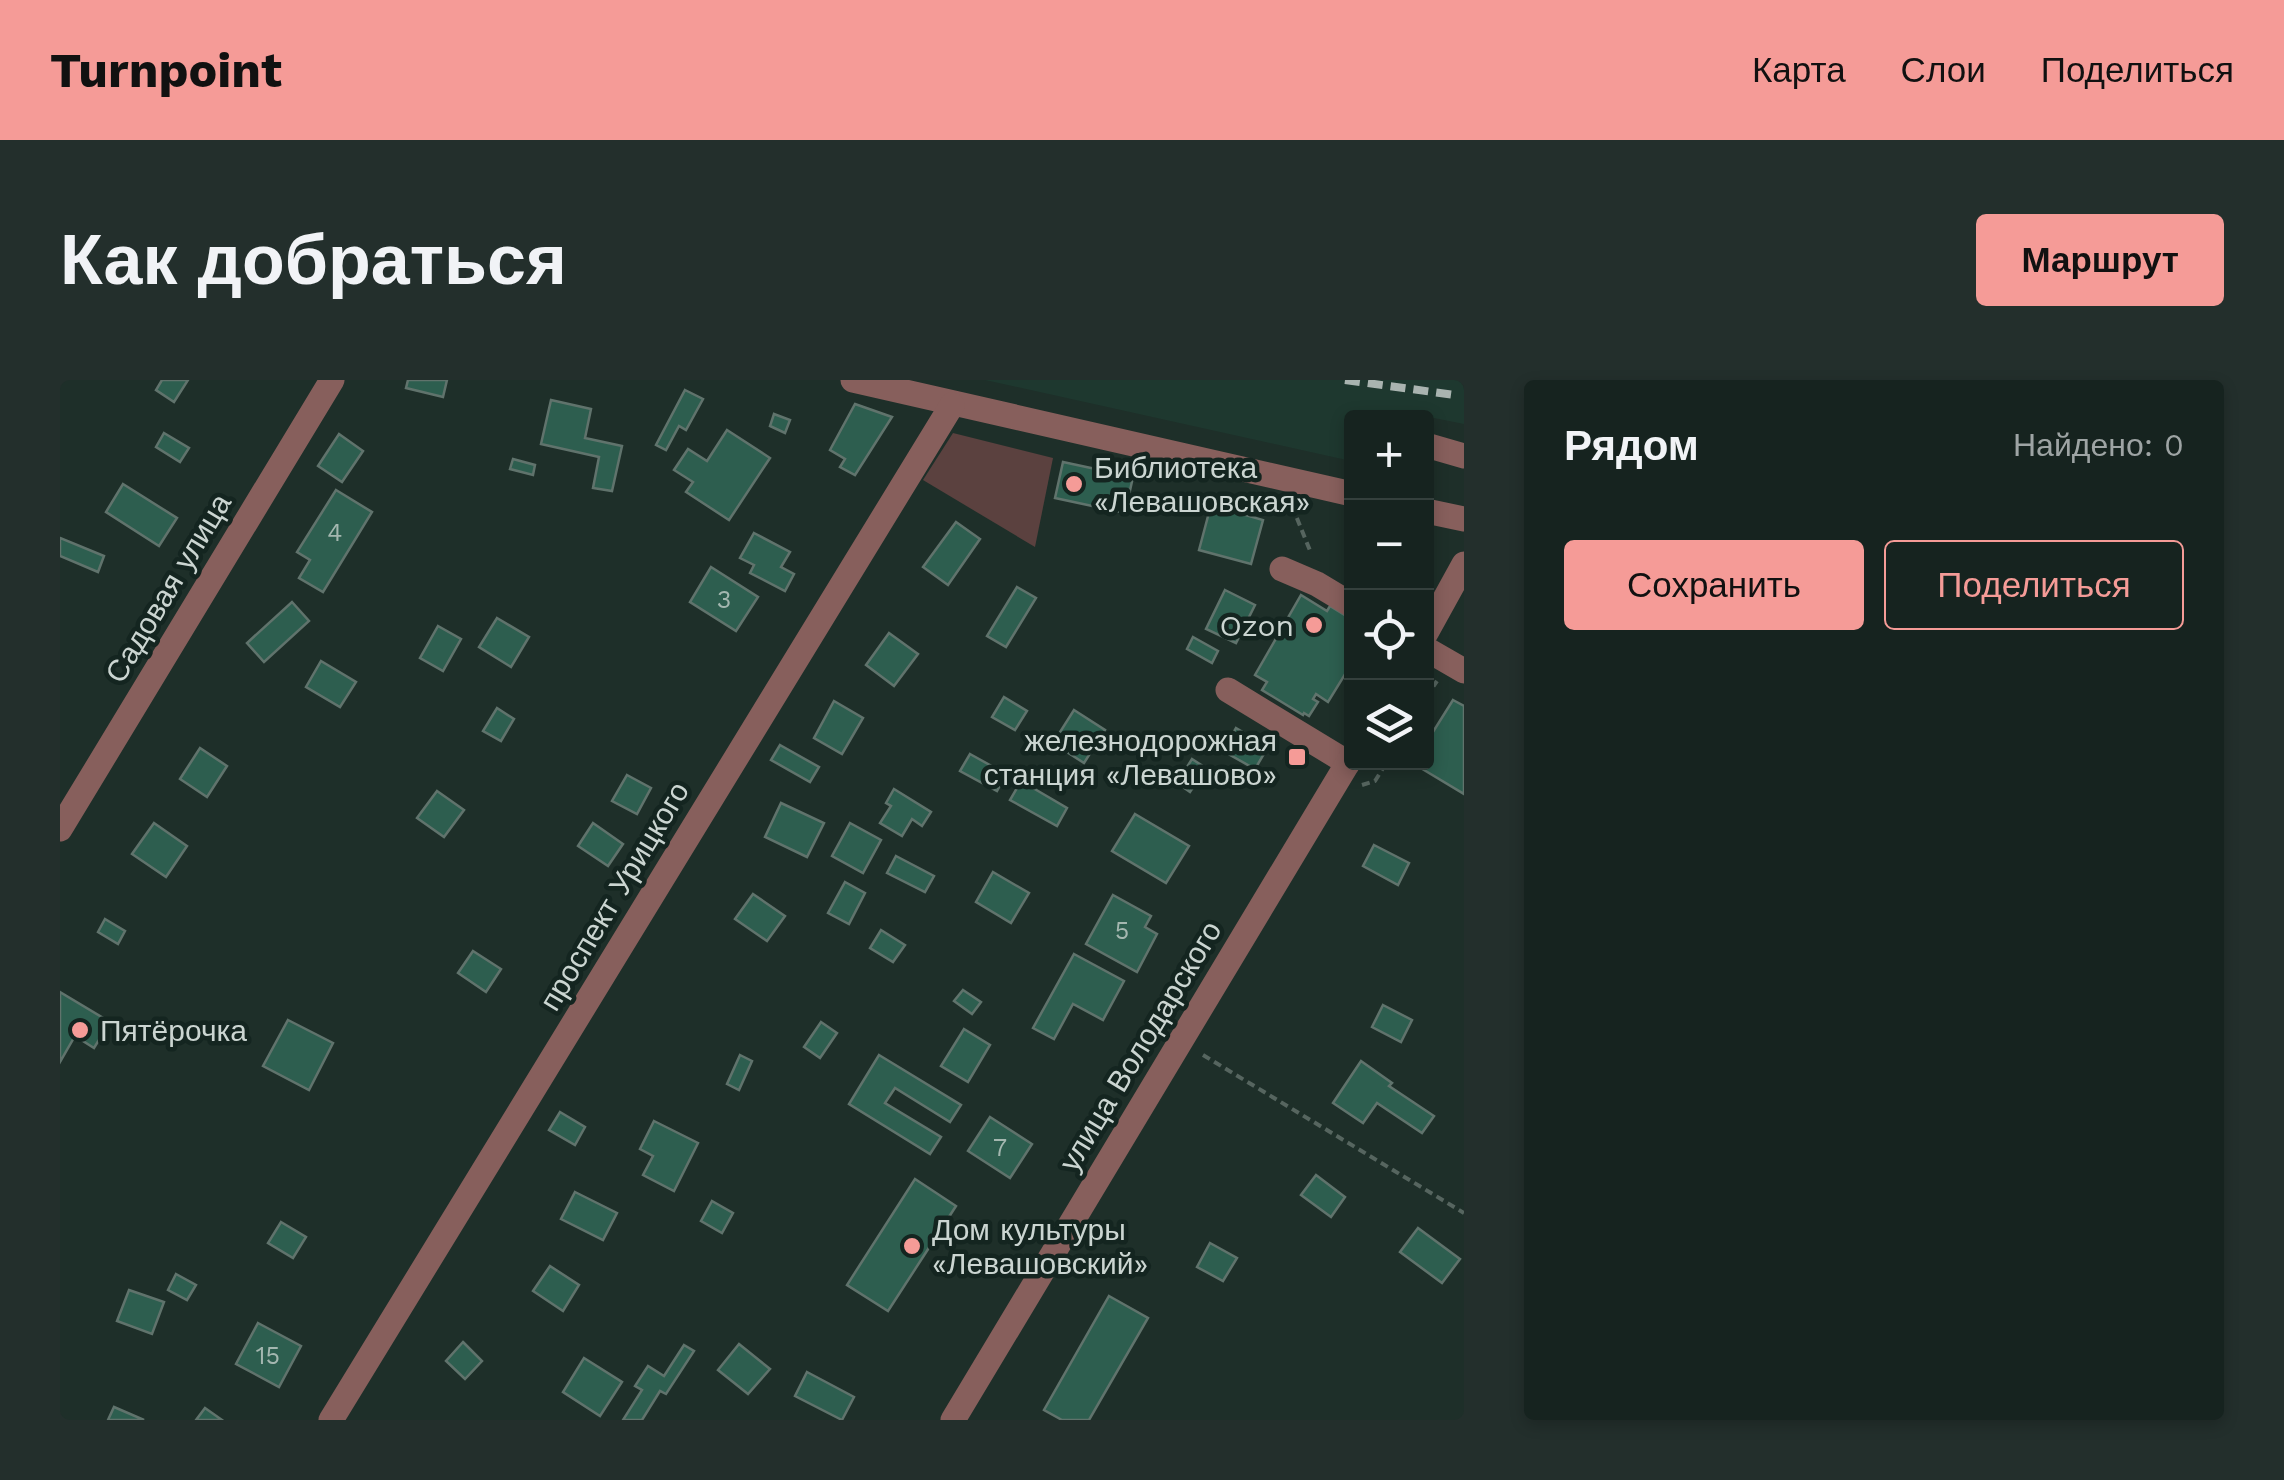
<!DOCTYPE html>
<html lang="ru">
<meta charset="utf-8">
<style>
body{margin:0;font-family:"Work Sans",sans-serif;background:#232f2c;color:#f1f3f6}
.controls{position:absolute;right:30px;top:30px;display:grid;overflow:hidden;border-radius:10px;box-shadow:0 5px 15px #0003}
.controls button{width:90px;height:90px;display:grid;place-items:center;padding:0;border:0;border-bottom:2px solid #35403d;background:#16231f;color:#f1f3f6;font:50px sans-serif}
.list{margin:0;padding:0;list-style:none}
h2{display:flex;justify-content:space-between;align-items:center;height:130px;margin:0;padding:0 40px;font-size:42px}
h2 small{font-size:32px;font-weight:400;color:#9ea4a4}
.actions{display:flex;gap:20px;padding:30px 40px}
.actions a{flex:1;padding:22px 0;border:2px solid #f59b97;border-radius:10px;text-align:center;font-size:35px;color:#f59b97}
.actions .main{background:#f59b97;color:#111}
.icon{flex:none;width:55px;height:55px;fill:none;stroke:currentColor;stroke-width:2;stroke-linecap:round;stroke-linejoin:round}
.map{position:relative;flex:none;width:1404px;height:1040px;overflow:hidden;border-radius:10px}
header{display:flex;align-items:center;gap:60px;box-sizing:border-box;height:140px;padding:0 50px;background:#f59b97;color:#111}
header strong{font-size:48px}
nav{display:flex;gap:55px;margin-inline-start:auto;font-size:35px}
.intro{display:flex;align-items:center;justify-content:space-between;box-sizing:border-box;height:240px;padding:0 60px}
h1{margin:0;font-size:70px}
.button{padding:25px 45px;border-radius:10px;background:#f59b97;color:#111;font-size:35px;font-weight:700}
main{display:flex;gap:60px;padding:0 60px}
aside{flex:1;background:#16231f;border-radius:10px;box-shadow:0 5px 15px #0003}
.map>svg:first-child{display:block}
.built{fill:#1e382f}
.green{fill:#5b413f}
.building{fill:#2d5e4f;stroke:#60736c;stroke-width:2.5}
.lines{fill:none;stroke-linecap:round;stroke-linejoin:round}
.path{stroke:#56655f;stroke-width:4;stroke-dasharray:8 5;stroke-linecap:butt}
.minor{stroke:#875f5c;stroke-width:25}
.rail{stroke:#a9b4b0;stroke-width:8;stroke-dasharray:15 8;stroke-linecap:butt}
.poi-dot{fill:#f59b97;stroke:#142520;stroke-width:4}
.labels{text-anchor:middle;dominant-baseline:central;stroke-width:9;stroke-linejoin:round;paint-order:stroke}
.number-label{font-size:25px;fill:#a4b7b0}
.poi-label{font-size:30px;fill:#cbd5d1;stroke:#142520;text-anchor:start}
.street-label{font-size:30px;fill:#cbd5d1;stroke:#142520}
</style>
<header>
<strong>Turnpoint</strong>
<nav><a>Карта</a><a>Слои</a><a>Поделиться</a></nav>
</header>
<div class="intro"><h1>Как добраться</h1><a class="button">Маршрут</a></div>
<main>
<div class="map">
<svg width="1404" height="1040" viewBox="0 0 1404 1040">
<rect width="100%" height="100%" fill="#1e2f29"/>
<polygon class="built" points="925,0 1404,0 1404,44 1349,33 1347,37 1292,38 1291,81"/>
<polygon class="green" points="893,53 993,78 975,167 863,100"/>
<g class="building">
<polygon points="102,0 128,0 114,22 96,10"/>
<polygon points="348,0 387,0 383,17 346,8"/>
<polygon points="625,10 643,19 626,50 619,46 606,70 596,65"/>
<polygon points="491,20 531,29 525,58 562,66 552,111 533,108 539,77 481,64"/>
<polygon points="795,24 832,37 795,95 780,87 785,79 770,70"/>
<polygon points="714,34 730,40 725,53 710,46"/>
<polygon points="667,50 710,78 669,140 626,112 633,102 614,90 628,69 647,81"/>
<polygon points="104,53 129,68 120,82 96,67"/>
<polygon points="279,54 303,71 282,102 258,86"/>
<polygon points="453,79 475,85 473,95 450,89"/>
<polygon points="1003,82 1073,97 1065,133 995,118"/>
<polygon points="63,104 117,138 99,166 46,132"/>
<polygon points="276,110 312,132 263,212 239,198 250,180 237,172"/>
<polygon points="1151,125 1203,140 1191,184 1139,170"/>
<polygon points="896,142 920,159 888,205 863,187"/>
<polygon points="694,153 730,172 721,187 734,194 725,211 690,193 694,185 680,178"/>
<polygon points="0,158 44,176 38,192 0,176"/>
<polygon points="651,187 698,217 676,251 630,222"/>
<polygon points="957,207 976,218 946,267 927,256"/>
<polygon points="1165,210 1195,225 1176,263 1146,249"/>
<polygon points="1241,215 1267,231 1270,226 1291,239 1288,244 1292,246 1292,283 1268,322 1256,314 1253,319 1258,322 1249,336 1244,333 1243,335 1202,310 1207,302 1195,295"/>
<polygon points="232,222 249,241 204,282 187,263"/>
<polygon points="437,238 469,257 451,287 419,267"/>
<polygon points="378,246 401,259 383,291 360,278"/>
<polygon points="829,253 858,274 834,306 806,285"/>
<polygon points="1133,257 1158,271 1152,283 1127,269"/>
<polygon points="261,281 296,302 280,327 246,307"/>
<polygon points="944,317 967,331 955,350 932,337"/>
<polygon points="1393,320 1404,326 1404,414 1354,384 1366,382 1366,363"/>
<polygon points="774,321 803,338 782,374 754,358"/>
<polygon points="437,328 454,339 441,361 423,351"/>
<polygon points="1014,330 1045,350 1024,383 993,363"/>
<polygon points="1176,348 1208,367 1195,389 1163,371"/>
<polygon points="720,365 759,387 750,402 711,380"/>
<polygon points="140,368 167,386 147,417 120,399"/>
<polygon points="910,374 946,394 937,411 900,391"/>
<polygon points="1132,379 1146,388 1130,412 1117,403"/>
<polygon points="567,395 591,408 577,434 552,421"/>
<polygon points="961,401 1007,428 997,446 950,420"/>
<polygon points="834,409 871,432 862,446 852,439 842,456 820,443 831,426 826,423"/>
<polygon points="377,411 404,430 384,457 357,438"/>
<polygon points="721,423 764,443 747,477 705,457"/>
<polygon points="1075,434 1129,466 1106,503 1052,471"/>
<polygon points="94,443 127,466 106,497 72,474"/>
<polygon points="533,443 563,464 548,486 518,466"/>
<polygon points="790,443 821,460 803,493 772,476"/>
<polygon points="1314,465 1349,483 1338,505 1303,486"/>
<polygon points="836,476 874,496 865,512 827,493"/>
<polygon points="933,492 969,513 951,543 916,522"/>
<polygon points="785,502 805,513 789,544 768,533"/>
<polygon points="693,514 725,536 707,561 675,539"/>
<polygon points="1053,515 1091,536 1085,547 1097,554 1077,592 1026,564"/>
<polygon points="45,539 65,551 58,564 38,552"/>
<polygon points="821,550 845,565 833,582 810,568"/>
<polygon points="413,571 441,589 426,612 398,593"/>
<polygon points="1014,574 1064,601 1043,640 1013,624 994,659 973,648"/>
<polygon points="903,610 921,622 912,634 894,621"/>
<polygon points="0,612 50,642 34,668 15,656 0,682"/>
<polygon points="1323,625 1352,640 1341,662 1312,647"/>
<polygon points="228,640 273,663 249,710 203,686"/>
<polygon points="761,642 777,653 760,678 744,667"/>
<polygon points="904,649 930,665 908,702 881,686"/>
<polygon points="680,675 692,681 679,710 667,704"/>
<polygon points="819,675 901,725 890,742 835,708 825,723 881,757 870,774 789,724"/>
<polygon points="1301,681 1332,703 1329,706 1374,736 1362,753 1317,723 1303,743 1273,723"/>
<polygon points="500,732 525,747 515,765 489,750"/>
<polygon points="930,737 972,764 950,798 908,771"/>
<polygon points="594,741 638,763 614,811 583,795 593,776 580,769"/>
<polygon points="1256,795 1285,817 1271,837 1241,815"/>
<polygon points="855,799 896,826 828,931 787,905"/>
<polygon points="515,812 557,833 543,860 501,839"/>
<polygon points="652,821 673,833 662,853 641,841"/>
<polygon points="221,842 246,857 233,878 208,863"/>
<polygon points="1358,848 1400,879 1382,903 1340,872"/>
<polygon points="1150,863 1177,878 1163,901 1137,887"/>
<polygon points="490,886 519,905 503,931 473,911"/>
<polygon points="116,894 136,905 127,920 108,910"/>
<polygon points="69,910 104,922 92,954 57,941"/>
<polygon points="1049,916 1088,938 1029,1040 1002,1040 984,1030"/>
<polygon points="198,943 241,966 219,1007 176,984"/>
<polygon points="403,962 422,981 405,999 386,981"/>
<polygon points="679,964 710,989 688,1014 658,990"/>
<polygon points="624,965 634,971 606,1014 600,1011 582,1040 563,1040 582,1010 575,1006 588,986 604,996"/>
<polygon points="524,978 562,1002 540,1036 503,1012"/>
<polygon points="747,992 794,1017 782,1040 735,1016"/>
<polygon points="54,1027 84,1040 48,1040"/>
<polygon points="145,1028 162,1040 136,1040"/>
</g>
<g class="lines">
<g class="path">
<polyline points="1232,126 1251,173"/>
<polyline points="1286,196 1292,182"/>
<polyline points="1366,317 1377,301"/>
<polyline points="1302,405 1315,401 1327,382"/>
<polyline points="1143,675 1404,833"/>
</g>
<g class="minor">
<polyline points="793,0 1292,114"/>
<polyline points="1366,65 1404,76"/>
<polyline points="1366,131 1404,139"/>
<polyline points="1222,189 1257,204 1292,225"/>
<polyline points="1366,253 1404,184"/>
<polyline points="1366,269 1404,291"/>
<polyline points="1168,310 1288,383"/>
<polyline points="0,449 272,0"/>
<polyline points="271,1040 892,25"/>
<polyline points="893,1040 1292,376"/>
</g>
<polyline class="rail" points="1285,0 1395,15"/>
</g>
<g class="poi-dot">
<circle cx="1014" cy="104" r="10"/>
<circle cx="1254" cy="245" r="10"/>
<rect x="1227" y="367" width="20" height="20" rx="5"/>
<circle cx="20" cy="650" r="10"/>
<circle cx="852" cy="866" r="10"/>
</g>
<g class="labels">
<g class="number-label">
<text x="275" y="152">4</text>
<text x="664" y="219">3</text>
<text x="1062" y="550">5</text>
<text x="940" y="767">7</text>
<text x="208" y="975">15</text>
</g>
<g class="poi-label">
<text x="1034" y="87">Библиотека<tspan x="1034" dy="34">«Левашовская»</tspan></text>
<text x="1234" y="245" text-anchor="end">Ozon</text>
<text x="1217" y="360" text-anchor="end">железнодорожная<tspan x="1217" dy="34">станция «Левашово»</tspan></text>
<text x="40" y="650">Пятёрочка</text>
<text x="872" y="849">Дом культуры<tspan x="872" dy="34">«Левашовский»</tspan></text>
</g>
<g class="street-label">
<text transform="translate(108 208) rotate(-59)">Садовая улица</text>
<text transform="translate(554 516) rotate(-59)">проспект Урицкого</text>
<text transform="translate(1080 666) rotate(-59)">улица Володарского</text>
</g>
</g>
</svg>
<div class="controls">
<button>+</button>
<button>−</button>
<button><svg class="icon" aria-label="locate" viewBox="0 0 24 24"><circle cx="12" cy="12" r="6"/><path d="M12 2v4M12 18v4M2 12h4M18 12h4"/></svg></button>
<button><svg class="icon" aria-label="layers" viewBox="0 0 24 24"><path d="M12 4l9 5-9 5-9-5zM3 14l9 5 9-5"/></svg></button>
</div>
</div>
<aside>
<h2>Рядом<small>Найдено: 0</small></h2>
<ul class="list">
</ul>
<div class="actions"><a class="main">Сохранить</a><a>Поделиться</a></div>
</aside>
</main>
